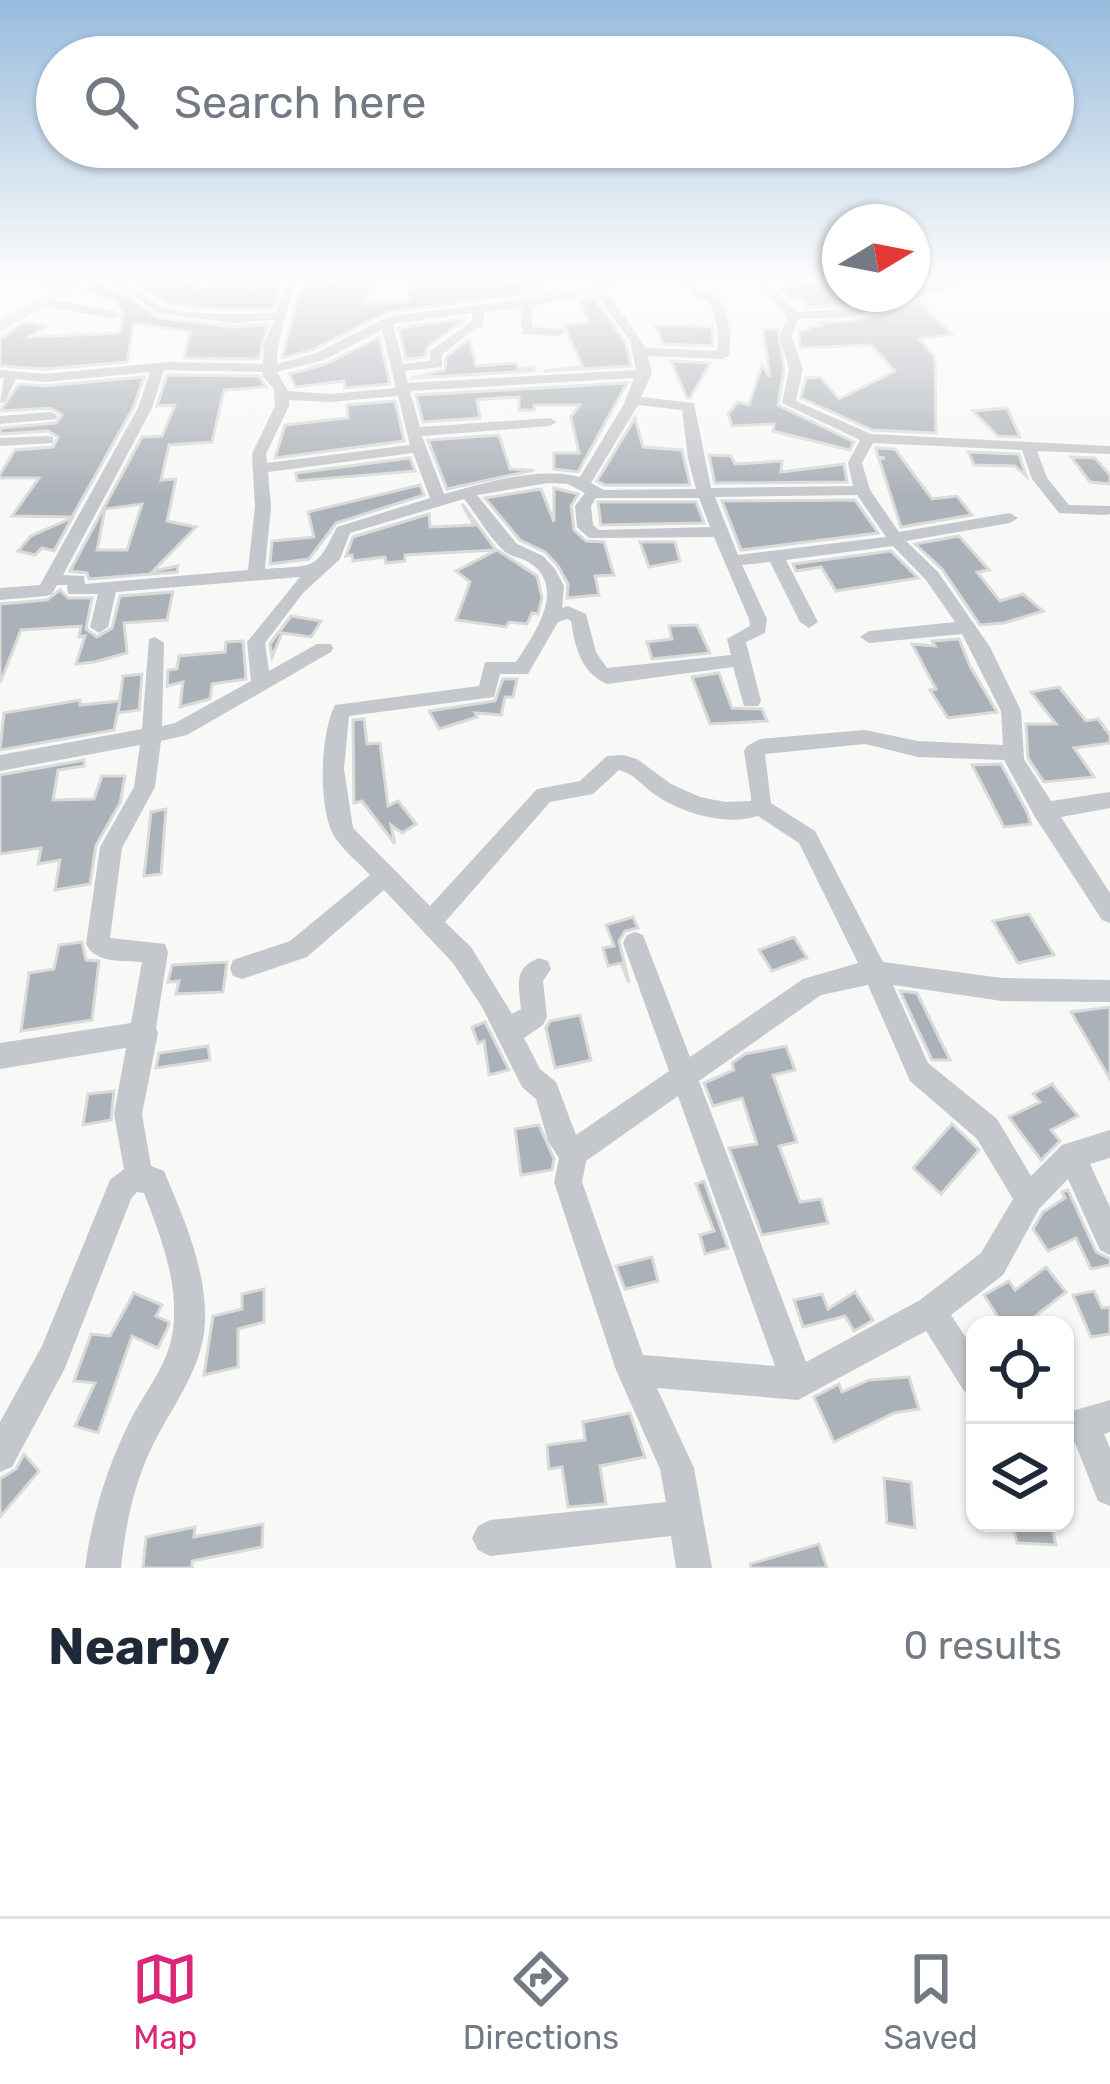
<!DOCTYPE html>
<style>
body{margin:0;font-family:Rubik,sans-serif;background:#f6f6f7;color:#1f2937}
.controls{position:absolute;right:36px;bottom:36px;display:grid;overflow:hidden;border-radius:24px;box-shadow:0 3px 9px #0004}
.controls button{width:108px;height:108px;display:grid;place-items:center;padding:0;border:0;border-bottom:3px solid #e0e1e3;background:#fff;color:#1f2937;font:60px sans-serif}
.compass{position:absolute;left:822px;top:204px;width:108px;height:108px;border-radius:50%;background:#fff;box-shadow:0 3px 9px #0004;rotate:80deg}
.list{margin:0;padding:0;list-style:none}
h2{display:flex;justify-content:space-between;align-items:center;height:156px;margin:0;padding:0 48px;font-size:51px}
h2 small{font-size:39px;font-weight:400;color:#747a83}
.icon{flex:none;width:66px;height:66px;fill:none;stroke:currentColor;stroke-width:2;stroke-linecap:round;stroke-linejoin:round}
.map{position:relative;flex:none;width:1110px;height:1568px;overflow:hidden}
.search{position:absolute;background:#fff;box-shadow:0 3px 9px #0004;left:36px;right:36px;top:36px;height:132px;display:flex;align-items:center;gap:30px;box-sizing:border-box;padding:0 42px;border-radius:66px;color:#747a83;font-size:45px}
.sheet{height:348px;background:#fff}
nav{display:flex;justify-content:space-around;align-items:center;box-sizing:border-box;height:168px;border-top:3px solid #e0e1e3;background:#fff;font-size:33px;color:#747a83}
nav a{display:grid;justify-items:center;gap:6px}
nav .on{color:#db2777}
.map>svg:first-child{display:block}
.building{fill:#abb1b8;stroke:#dadad8;stroke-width:3;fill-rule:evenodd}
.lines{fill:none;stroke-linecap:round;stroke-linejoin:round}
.minor{fill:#c4c7cb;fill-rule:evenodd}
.secondary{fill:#d7dadf;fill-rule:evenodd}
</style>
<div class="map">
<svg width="1110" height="1568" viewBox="0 0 1110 1568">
<rect width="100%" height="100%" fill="#f8f8f6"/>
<g class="building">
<polygon points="127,279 188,279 199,289 211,286 211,279 274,279 268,286 280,286 273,309 216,309 171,304"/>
<polygon points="332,279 351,279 348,286 372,287 363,304 410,301 407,288 420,287 421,279 510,279 535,293 388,312 312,350 282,358 300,287 329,286"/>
<polygon points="821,280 840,294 889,294 850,305 808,307 802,299 791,299 781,289"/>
<polygon points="96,283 129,297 156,317 231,327 267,325 259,359 184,358 190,332 134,323 127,362 45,369 0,366 0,339 25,322 46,326 29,337 119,333 123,314 117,301 84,290"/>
<polygon points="593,297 626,343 631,366 544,371 583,367 564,325 589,322 580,300"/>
<polygon points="919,302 952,334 919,339 935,357 936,433 872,430 801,398 806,378 820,377 839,399 895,371 871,345 800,348 799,330 810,330 808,327 821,326 818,323 852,321"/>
<polygon points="467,318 427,347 425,357 406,359 399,328"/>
<polygon points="655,325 712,327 713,346 664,344"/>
<polygon points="763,329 778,329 784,369 778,405 854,442 850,450 773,431 774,424 732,426 728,414 738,402 749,405 762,365 770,377"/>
<polygon points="379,337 390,384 345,388 344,381 296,387 289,374 326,364"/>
<polygon points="469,339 476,366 517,363 518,369 534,367 534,371 411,378 445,370 446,357"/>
<polygon points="671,361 710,363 690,398 687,398"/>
<path d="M167,375L259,376L266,387L224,390L212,442L169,445L161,480L176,479L167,521L196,527L153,571L178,566L177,572L89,579L87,573L70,571L142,437L162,436L175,405L157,406ZM142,504L127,550H97L105,509Z"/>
<polygon points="144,377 134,406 72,517 12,516 39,478 0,478 0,474 15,450 53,447 58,437 48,431 0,434 0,428 56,423 62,415 51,408 0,411 19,384 45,386"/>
<polygon points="627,383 578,472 554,469 554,453 579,453 571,417 580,405 534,405 534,410 519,410 519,397 485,399 477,400 480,418 423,422 416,395"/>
<polygon points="395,401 404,441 275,458 285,425 348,418 347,405"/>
<polygon points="1007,408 1020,437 998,436 973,411"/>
<polygon points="635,418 643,447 682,450 690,485 605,485 597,481"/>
<polygon points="499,435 510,469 534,470 447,489 428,440"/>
<polygon points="876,448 895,449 932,499 957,496 972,515 901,527 879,459 885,458 878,457"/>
<polygon points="968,452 1019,454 1026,476 1015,466 974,465"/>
<polygon points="709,455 731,456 735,464 782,461 781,472 844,464 847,482 715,483"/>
<polygon points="1071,457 1095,458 1110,475 1110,484 1090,482"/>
<polygon points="410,458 415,471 297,481 296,473"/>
<polygon points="420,485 424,495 336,523 309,559 270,564 272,541 314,537 308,512"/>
<polygon points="554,488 578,494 571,506 574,530 586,541 604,542 614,575 595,576 599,595 567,598 568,584 558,566 545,552 520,540 485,498 541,489 554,522"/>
<polygon points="855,500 878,533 741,550 722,501"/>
<polygon points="598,502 696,502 704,523 601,525"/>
<polygon points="462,504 496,550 405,555 405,561 386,563 385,557 353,561 352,555 346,556 353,537 429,514 430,527 474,525"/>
<polygon points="72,518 54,551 42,548 35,555 18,551 31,536"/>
<polygon points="959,536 989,570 977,572 1000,601 1023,594 1043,611 1004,623 980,625 942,569 915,544"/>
<polygon points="640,542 675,542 680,561 649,567"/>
<polygon points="497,550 537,576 542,598 538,614 532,613 527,624 509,622 506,627 456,620 470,582 456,571"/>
<polygon points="891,551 918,578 836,591 821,567 796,571 793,564"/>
<polygon points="60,590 68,598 92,598 86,629 97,637 112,628 120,596 173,592 167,620 124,623 127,653 94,662 76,664 85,636 79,637 81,626 21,630 0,683 0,604 47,600"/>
<polygon points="291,616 321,621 311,637 282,633 272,657 270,644"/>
<polygon points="697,625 710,653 652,659 647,642 672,639 669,626"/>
<polygon points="959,639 970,666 997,712 948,718 930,690 936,689 912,644 935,646 932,641"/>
<polygon points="243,641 246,679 212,684 210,699 180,707 183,682 167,686 168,670 177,669 179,656 225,652 226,642"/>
<polygon points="719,673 732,708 762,709 767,721 710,724 692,677"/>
<polygon points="142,674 139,710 118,713 123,676"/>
<polygon points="503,679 517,679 513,697 505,697 501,715 475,713 477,717 439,729 429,711 495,701"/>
<polygon points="1059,687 1086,721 1098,719 1110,735 1110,743 1074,748 1094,777 1044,782 1028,758 1026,724 1056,724 1031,692"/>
<polygon points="80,700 80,705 120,701 114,730 0,750 4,713"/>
<polygon points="364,719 367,744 380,743 388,806 398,801 416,824 402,833 391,825 395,844 362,801 354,803 353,720"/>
<polygon points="84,760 84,766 58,770 53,800 94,799 102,776 125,776 120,803 96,845 90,884 55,890 60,860 38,864 41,848 0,854 0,775"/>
<polygon points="1001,764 1027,812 1031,824 1004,827 972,765"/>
<polygon points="166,809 161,874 144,876 151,812"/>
<polygon points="1029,914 1054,955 1018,963 993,921"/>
<polygon points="633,917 638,928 625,931 619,941 629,983 621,963 608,966 603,948 614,946 606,925"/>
<polygon points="794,937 807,958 772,971 759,950"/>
<polygon points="82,942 86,960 99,961 92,1020 21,1031 29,973 54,969 59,945"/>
<polygon points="227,962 223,992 176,994 179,981 168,982 172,965"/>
<polygon points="900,991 917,993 950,1060 932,1060"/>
<polygon points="1110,1007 1110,1079 1071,1012"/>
<polygon points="580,1015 591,1060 555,1068 546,1028 550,1021"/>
<polygon points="485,1022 509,1070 489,1075 484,1041 478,1043 472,1027"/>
<polygon points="208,1046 210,1060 156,1068 159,1053"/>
<polygon points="786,1046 795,1070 773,1075 797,1142 779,1146 800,1202 821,1199 828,1223 762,1235 729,1148 757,1144 742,1098 713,1106 704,1083 734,1070 732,1063 745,1054"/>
<polygon points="1052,1084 1078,1116 1051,1130 1060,1141 1041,1160 1009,1117 1040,1102 1033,1094"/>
<polygon points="114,1091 111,1120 83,1125 88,1094"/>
<polygon points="952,1124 979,1150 941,1194 913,1168"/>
<polygon points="539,1125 554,1159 552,1170 521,1175 515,1129"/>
<polygon points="704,1181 728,1248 705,1254 700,1235 714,1231 696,1184"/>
<polygon points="1068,1190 1096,1252 1110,1259 1110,1265 1091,1269 1076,1238 1048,1251 1033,1229 1043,1212 1065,1198 1062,1192"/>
<polygon points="652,1257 658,1281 625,1289 616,1266"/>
<polygon points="1046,1267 1066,1292 1034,1317 1039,1325 1003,1325 984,1295 1009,1281 1015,1290"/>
<polygon points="264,1289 264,1322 238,1329 238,1367 204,1375 213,1316 242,1309 242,1294"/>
<polygon points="1094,1291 1102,1308 1110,1307 1110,1334 1091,1337 1073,1295"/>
<polygon points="855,1292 873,1320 854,1331 845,1316 803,1327 794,1300 822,1294 828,1309"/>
<polygon points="134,1293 162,1305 156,1316 169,1322 168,1327 158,1348 132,1336 98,1433 75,1426 95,1383 74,1381 91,1334 110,1336"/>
<polygon points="909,1377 919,1409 894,1413 834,1442 814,1397 839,1384 842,1392 869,1380"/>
<polygon points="630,1413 645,1457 600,1466 606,1504 568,1507 562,1467 549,1469 547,1445 585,1440 583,1422"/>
<polygon points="24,1454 39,1471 0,1517 0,1479 16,1469"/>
<polygon points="884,1478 911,1482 915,1528 887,1523"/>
<polygon points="1012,1523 1051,1523 1056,1545 1017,1543"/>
<polygon points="263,1524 262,1547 192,1561 192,1568 143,1568 146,1537 195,1527 194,1537"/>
<polygon points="819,1544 827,1568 751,1568 750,1564"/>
</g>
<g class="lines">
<g class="minor">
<polygon points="25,279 44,279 71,289 65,293"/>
<path d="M98,279C135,279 133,292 159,305C184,317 247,314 276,313L287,279H299C289,298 276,344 277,364L314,354L389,316L543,297L540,291L514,279C531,279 545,281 554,295L614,279H633L605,289L646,348L717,351C719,333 717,317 708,300L692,296L682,279H694L701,291L717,295C729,315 732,333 729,355L723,359L648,356L652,373L641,397L694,403L711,488L853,486L848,463L860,440L782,403L789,369L780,337L787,316L754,279H766L796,312L851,309L962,279H981L851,317L798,319L792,337L803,369L796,401L871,434L1110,446V454L1037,451L1047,478L1069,505L1110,506V514L1105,515L1059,513L1032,479L1022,450L873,443L862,463L870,490L899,532L1010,513L1018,518L1010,523L906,541L938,572L990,647L1021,711L1024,759L1051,801L1110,792V808L1061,817L1110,893V923L1102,920L1035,817L1004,760L918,757L865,744L765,754L771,803L815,831L883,962L1002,978L1110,980V1002L1002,1001L893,985L928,1063L997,1119L1031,1176L1062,1145L1110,1130V1158L1090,1164L1110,1207V1255L1100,1250L1068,1179L1039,1209L1003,1275L951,1315L975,1351V1396L964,1391L926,1331L798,1400L657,1388L694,1468L712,1568H676L671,1536L490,1556L478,1550L472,1538L478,1526L490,1520L666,1502L660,1469L616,1370L554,1182L559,1158L548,1141L536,1099L522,1087L482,1007L453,963L384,890L307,957L242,979L233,976L230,968L233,960L290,941L370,875C359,863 345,852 336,839C317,812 320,733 335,705L479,686L485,662H516C533,636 568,588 530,563C521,557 512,558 504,551C488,536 477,515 464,499L350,533L340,559L303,593L265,643L269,671L317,644H331L333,648L331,652L187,735L161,741L155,787L122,848L110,938L165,944L168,952L156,1028L158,1033L142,1114L151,1166L164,1171C184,1219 207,1270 205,1323C203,1370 169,1410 150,1451C133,1488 125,1528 121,1568H85C92,1516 107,1466 131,1419C145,1392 166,1367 172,1336C181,1288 161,1237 144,1193L137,1192L131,1199L65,1368L12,1467L0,1472V1422L42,1346L110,1180L124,1169L114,1114L126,1048L0,1069V1043L131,1023L142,962C122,960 96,964 86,944L100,847L134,787L140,745L0,771V755L142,729L149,639L155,637L164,643L162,726L175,723L251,681L247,642L300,577L116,592L108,627L99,633L90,627L98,594H68L67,585H57L52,594L46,596L0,600V588L40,585L138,408L150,372L45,382L16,379L5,402L0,403L4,378H0V370L45,374L168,362L263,364L264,344L274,320L232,323L157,313L131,293ZM595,292L630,341L636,370L408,383L405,371L442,367V355L475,328L483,327L484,312L521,307L522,334L559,336L565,332L563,329L532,327L533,306ZM472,313V321L430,351V361L403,364L393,324ZM382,330L396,388L330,394L288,391L277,372L324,360ZM164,370L263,372V377L274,389L275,406L252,454L255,507L248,570L85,584L84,576L63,575L152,408ZM634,378L624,404L580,477C537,466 486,483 444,494L422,436L550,426L557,422L550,418L420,427L410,391ZM398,396L410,445L267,463L266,454L289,406V400L330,402ZM638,405L682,410L688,459L696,489L604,490L591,483ZM413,453L430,498L337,527C315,572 314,565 265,569L271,507L268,472ZM548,483L568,484L585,493L575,506L577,527L589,538L714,537L749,619L750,626L727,639L731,655L607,668L596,652L586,614L568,606L562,608L564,586L555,569L543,556L517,544L477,495ZM857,495L886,537L738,555L715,497ZM596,498H699L710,527L599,530L593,525L591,506ZM893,546L926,580L955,622L869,631L860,637L869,643L962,634L1001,711L1003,745L918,741L865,730L760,739L747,746L744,751L751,797V801L725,802L700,797L671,784L637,759L623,755L607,756L580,781L537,789L430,906L353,828L344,769L349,716L494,697L500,674H528L558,622L567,619L571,621C575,647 581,673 607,684L733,667L744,706H758L761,701L746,642L765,633L767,619L742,565L770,562L800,622L809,628L818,622L786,560ZM619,770C635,774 643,787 657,796C685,814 726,826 758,816L799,843L858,963L803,979L690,1057L643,935L635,932L627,935L623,943L669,1071L576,1135L556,1082L540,1069L524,1038L543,1025L547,1017L543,981L551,969L548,961L539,958C513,968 519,985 521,1009L512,1014L471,947L445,922L550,802L593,794ZM868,985L910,1081L977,1139L1013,1199L981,1253L920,1300L806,1362L699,1081L821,995ZM678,1096L775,1366L643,1355L582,1182L586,1161Z"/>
<polygon points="192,279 205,279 208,283 198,285"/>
<polygon points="44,298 113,311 119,315 113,319 40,305 40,299"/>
<polygon points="51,412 58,416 56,419 0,424 0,416"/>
<polygon points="48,436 53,437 53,443 0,446 0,438"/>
<polygon points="1110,1400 1110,1432 1104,1434 1110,1448 1110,1506 1098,1501 1075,1443 1065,1447 1065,1413"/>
</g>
<polygon class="secondary" points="76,279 94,279 0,331 0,320"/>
</g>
<linearGradient id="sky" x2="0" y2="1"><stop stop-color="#97bbdd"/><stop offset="0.56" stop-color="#fcfcfb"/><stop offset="1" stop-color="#fcfcfb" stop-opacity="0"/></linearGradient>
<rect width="1110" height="499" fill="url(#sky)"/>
</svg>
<div class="controls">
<button><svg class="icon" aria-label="locate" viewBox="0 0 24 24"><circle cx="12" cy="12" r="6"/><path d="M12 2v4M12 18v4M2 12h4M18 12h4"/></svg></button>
<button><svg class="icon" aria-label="layers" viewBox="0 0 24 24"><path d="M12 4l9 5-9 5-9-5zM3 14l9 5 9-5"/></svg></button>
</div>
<svg class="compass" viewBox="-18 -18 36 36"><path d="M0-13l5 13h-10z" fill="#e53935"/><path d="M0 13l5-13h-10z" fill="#747a83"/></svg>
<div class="search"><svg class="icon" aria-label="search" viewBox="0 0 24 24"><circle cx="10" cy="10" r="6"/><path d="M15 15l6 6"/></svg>Search here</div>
</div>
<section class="sheet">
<h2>Nearby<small>0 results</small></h2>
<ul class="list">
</ul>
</section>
<nav>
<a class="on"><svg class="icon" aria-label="map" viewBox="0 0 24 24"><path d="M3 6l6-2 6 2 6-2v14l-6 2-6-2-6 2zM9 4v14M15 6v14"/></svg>Map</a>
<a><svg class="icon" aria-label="directions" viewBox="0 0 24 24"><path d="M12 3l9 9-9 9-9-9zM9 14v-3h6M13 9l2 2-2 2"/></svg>Directions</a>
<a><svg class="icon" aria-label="saved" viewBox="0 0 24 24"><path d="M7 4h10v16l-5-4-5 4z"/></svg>Saved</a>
</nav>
